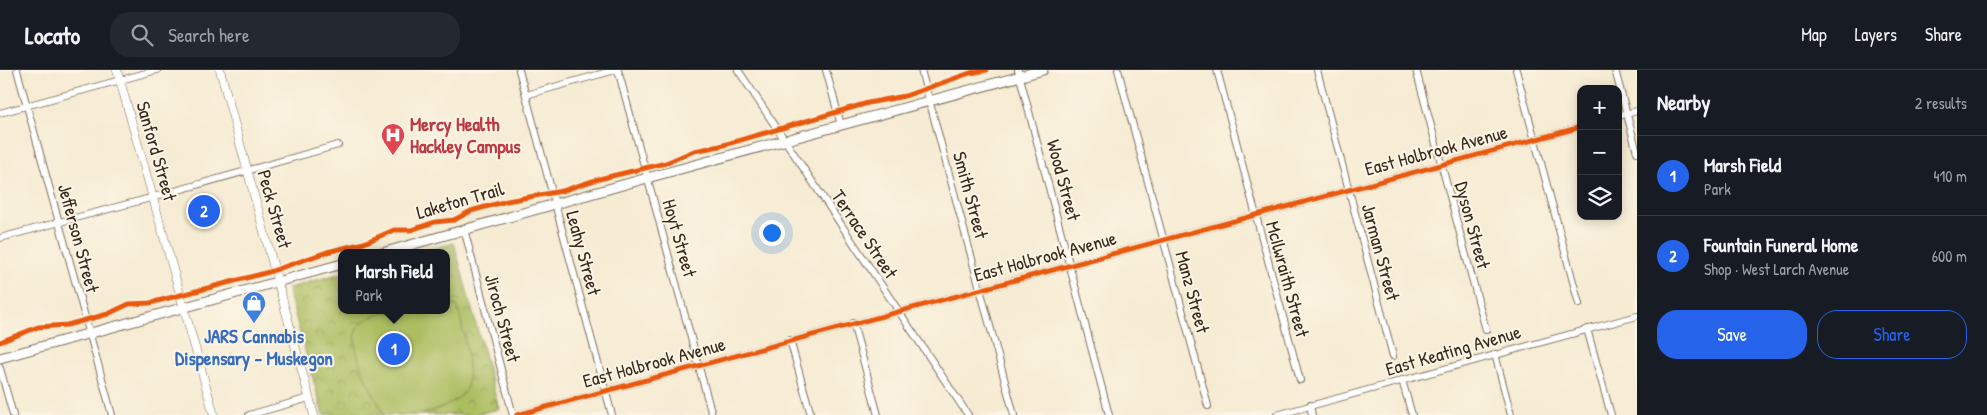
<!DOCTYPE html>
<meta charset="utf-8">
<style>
body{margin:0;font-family:"Patrick Hand",sans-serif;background:#242831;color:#f1f3f6}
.controls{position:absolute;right:15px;top:15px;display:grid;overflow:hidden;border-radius:10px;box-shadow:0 2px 12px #0003}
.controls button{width:45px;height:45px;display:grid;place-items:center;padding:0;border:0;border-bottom:1px solid #363941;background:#171b24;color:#f1f3f6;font:25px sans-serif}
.you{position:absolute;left:771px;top:162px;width:18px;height:18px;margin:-12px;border:4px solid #fff;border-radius:50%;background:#1a73e8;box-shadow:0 0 0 8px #1a73e833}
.badge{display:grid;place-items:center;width:32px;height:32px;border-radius:50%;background:#2563eb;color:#fff;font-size:16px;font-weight:700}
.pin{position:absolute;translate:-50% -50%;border:2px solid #fff;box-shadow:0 1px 5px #0006}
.popup{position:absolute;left:338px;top:179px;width:112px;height:65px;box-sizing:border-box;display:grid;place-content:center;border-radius:10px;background:#171b24;filter:drop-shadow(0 1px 4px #0005);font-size:16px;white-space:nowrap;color:#9ea1a6}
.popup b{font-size:19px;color:#f1f3f6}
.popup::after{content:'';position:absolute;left:50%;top:100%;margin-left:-10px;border:10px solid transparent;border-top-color:#171b24}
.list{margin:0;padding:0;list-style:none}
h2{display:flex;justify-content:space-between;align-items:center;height:65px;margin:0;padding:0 20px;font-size:21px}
h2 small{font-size:16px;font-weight:400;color:#9ea1a6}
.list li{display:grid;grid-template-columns:32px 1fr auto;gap:15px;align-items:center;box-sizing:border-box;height:80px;padding:0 20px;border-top:1px solid #363941}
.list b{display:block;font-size:19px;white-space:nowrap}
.list p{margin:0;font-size:16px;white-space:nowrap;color:#9ea1a6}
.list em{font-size:16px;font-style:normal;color:#9ea1a6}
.actions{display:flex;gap:10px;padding:15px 20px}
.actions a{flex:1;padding:11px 0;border:1px solid #2563eb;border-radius:20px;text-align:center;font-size:18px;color:#2563eb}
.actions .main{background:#2563eb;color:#fff}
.icon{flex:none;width:28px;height:28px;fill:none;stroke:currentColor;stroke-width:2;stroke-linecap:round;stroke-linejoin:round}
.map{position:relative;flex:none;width:1637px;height:345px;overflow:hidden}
header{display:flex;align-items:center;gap:30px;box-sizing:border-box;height:70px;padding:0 25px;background:#171b24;border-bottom:1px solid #363941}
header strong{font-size:24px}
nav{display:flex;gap:28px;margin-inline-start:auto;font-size:18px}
.search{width:350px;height:45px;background:#242831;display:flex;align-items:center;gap:12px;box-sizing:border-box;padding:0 18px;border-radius:20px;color:#9ea1a6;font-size:19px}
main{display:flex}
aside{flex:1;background:#171b24}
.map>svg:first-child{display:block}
.park{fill:url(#park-crowns);stroke:#74743f}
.garden{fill:#acbd60;stroke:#74743f}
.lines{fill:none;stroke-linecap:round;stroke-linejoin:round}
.minor-casing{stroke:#7c6e5d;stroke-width:8}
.tertiary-casing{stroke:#7c6e5d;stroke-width:9}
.secondary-casing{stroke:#7c6e5d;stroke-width:11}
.minor{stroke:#fff;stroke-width:6}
.tertiary{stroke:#fff;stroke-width:8}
.secondary{stroke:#fff;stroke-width:9}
.cycleway-casing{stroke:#fcf5e5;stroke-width:8}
.cycleway{stroke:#e8590c;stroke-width:5}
.labels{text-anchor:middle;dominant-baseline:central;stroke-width:4;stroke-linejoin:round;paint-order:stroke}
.health-label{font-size:19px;font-weight:bold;fill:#be3a42;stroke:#fcf5e5;text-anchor:start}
.street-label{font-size:19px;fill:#3b2a1e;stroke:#fcf5e5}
.shop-label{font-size:19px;font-weight:bold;fill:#366cbe;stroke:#fcf5e5}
</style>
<header>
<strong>Locato</strong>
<div class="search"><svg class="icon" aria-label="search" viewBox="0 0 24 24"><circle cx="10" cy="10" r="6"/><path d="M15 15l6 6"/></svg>Search here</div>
<nav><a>Map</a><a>Layers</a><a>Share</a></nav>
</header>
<main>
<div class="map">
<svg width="1637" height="345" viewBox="0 0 1637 345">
<defs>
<pattern id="park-crowns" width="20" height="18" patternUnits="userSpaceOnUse" patternTransform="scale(1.25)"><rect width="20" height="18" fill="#acbd60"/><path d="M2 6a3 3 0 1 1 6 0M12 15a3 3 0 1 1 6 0" fill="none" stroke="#8d9a4f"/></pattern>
</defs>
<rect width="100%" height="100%" fill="#fcf5e5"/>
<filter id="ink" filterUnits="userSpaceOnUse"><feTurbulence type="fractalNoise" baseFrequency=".02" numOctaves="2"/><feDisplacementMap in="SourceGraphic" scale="10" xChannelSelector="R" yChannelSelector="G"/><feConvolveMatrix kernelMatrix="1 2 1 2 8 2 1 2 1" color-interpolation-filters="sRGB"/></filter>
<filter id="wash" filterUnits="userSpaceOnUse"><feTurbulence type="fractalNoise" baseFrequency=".0096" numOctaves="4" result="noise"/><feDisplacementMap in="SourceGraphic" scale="20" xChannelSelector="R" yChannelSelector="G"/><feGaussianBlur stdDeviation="1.12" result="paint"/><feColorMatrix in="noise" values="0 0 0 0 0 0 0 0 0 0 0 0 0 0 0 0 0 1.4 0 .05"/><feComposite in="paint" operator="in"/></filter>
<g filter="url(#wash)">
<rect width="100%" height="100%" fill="#f6ebd3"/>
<polygon class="park" points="454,173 499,339 475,345 323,345 288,220 289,218 341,203 342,240 446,240 446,183 416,183"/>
<path class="garden" d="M457,235C462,251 473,305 466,319C459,333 434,341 419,345C409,345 396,345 385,345C372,322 349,283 357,257C377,236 420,240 446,240L447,236Z"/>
</g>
<g filter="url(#ink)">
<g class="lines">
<g class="minor-casing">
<g id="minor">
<polyline points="17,0 112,345"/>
<polyline points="519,0 612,345"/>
<polyline points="618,0 712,345"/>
<polyline points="738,0 968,345"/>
<polyline points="826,0 841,55"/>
<polyline points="921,0 1014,345"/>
<polyline points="1018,0 1109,345"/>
<polyline points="1118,0 1208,336"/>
<polyline points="1217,0 1300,310"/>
<polyline points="1317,0 1393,286"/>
<polyline points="1416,0 1486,260"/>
<polyline points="1516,0 1579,234"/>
<polyline points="1615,0 1637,82"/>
<polyline points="526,25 615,0"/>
<polyline points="0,43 157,0"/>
<polyline points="1618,46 1637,41"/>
<polyline points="464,159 513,345"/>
<polyline points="0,168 154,127 338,75"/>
<polyline points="853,253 878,345"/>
<polyline points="1587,259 1611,345"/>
<polyline points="790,270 811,345"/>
<polyline points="1495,284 1511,345"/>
<polyline points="0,298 13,345"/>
<polyline points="1402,310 1412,345"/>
<polyline points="1310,335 1312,345"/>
<polyline points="249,345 309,328"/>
<polyline points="517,345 1581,57"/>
<polyline points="1277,345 1637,246"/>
</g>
</g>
<g class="tertiary-casing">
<g id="tertiary">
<polyline points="117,0 214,345"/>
<polyline points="220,0 314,345"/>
</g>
</g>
<g class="secondary-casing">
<g id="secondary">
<polyline points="382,183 647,108 1043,0"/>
<polyline points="0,288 342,194"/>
</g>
</g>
<use href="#minor" class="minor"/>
<use href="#tertiary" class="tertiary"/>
<use href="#secondary" class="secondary"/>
<g class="cycleway-casing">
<g id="cycleway">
<polyline points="0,272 38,257 67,255 108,244 129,234 150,233 269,202 327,182 364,173 394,160 411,160 435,152 454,150 471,141 507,131 562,121 595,110 666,93 694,81 720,76 868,33 905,26 970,3 987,0"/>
<polyline points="517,345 1581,57"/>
</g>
</g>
<use href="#cycleway" class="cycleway"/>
</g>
</g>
<defs>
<g id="hospital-pin" transform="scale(1.25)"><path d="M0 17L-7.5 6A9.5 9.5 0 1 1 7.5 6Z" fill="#e0444e" stroke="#fcf5e5"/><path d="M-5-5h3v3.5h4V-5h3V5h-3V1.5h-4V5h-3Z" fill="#fff"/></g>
<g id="shop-pin" transform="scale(1.25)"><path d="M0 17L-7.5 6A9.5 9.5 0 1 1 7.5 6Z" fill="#3f7fe0" stroke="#fcf5e5"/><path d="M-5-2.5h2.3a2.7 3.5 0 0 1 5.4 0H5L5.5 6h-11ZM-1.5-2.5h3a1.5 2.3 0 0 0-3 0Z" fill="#fff"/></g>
</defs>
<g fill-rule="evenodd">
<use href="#hospital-pin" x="393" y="65"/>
<use href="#shop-pin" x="254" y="233"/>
</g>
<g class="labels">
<g class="health-label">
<text x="410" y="54">Mercy Health<tspan x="410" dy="22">Hackley Campus</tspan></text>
</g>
<g class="street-label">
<text transform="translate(1436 80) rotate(-15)">East Holbrook Avenue</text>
<text transform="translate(157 81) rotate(74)">Sanford Street</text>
<text transform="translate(1064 110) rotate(75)">Wood Street</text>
<text transform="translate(971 125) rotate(75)">Smith Street</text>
<text transform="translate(460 130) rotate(-16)">Laketon Trail</text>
<text transform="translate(275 139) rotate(74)">Peck Street</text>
<text transform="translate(1473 155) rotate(75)">Dyson Street</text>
<text transform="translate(865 164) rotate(56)">Terrace Street</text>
<text transform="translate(79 168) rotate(75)">Jefferson Street</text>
<text transform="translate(680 168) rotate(74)">Hoyt Street</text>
<text transform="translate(1381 182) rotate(75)">Jarman Street</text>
<text transform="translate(584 183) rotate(75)">Leahy Street</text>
<text transform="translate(1045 186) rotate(-15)">East Holbrook Avenue</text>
<text transform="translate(1288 209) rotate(75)">McIlwraith Street</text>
<text transform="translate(1193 222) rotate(75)">Manz Street</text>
<text transform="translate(503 248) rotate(75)">Jiroch Street</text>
<text transform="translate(1453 280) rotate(-16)">East Keating Avenue</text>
<text transform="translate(654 292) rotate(-15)">East Holbrook Avenue</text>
</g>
<g class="shop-label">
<text x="254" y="266">JARS Cannabis<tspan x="254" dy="22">Dispensary - Muskegon</tspan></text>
</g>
</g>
</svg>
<div class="controls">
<button>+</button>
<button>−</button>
<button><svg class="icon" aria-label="layers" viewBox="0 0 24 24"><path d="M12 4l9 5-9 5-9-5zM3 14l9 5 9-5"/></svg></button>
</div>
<div class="you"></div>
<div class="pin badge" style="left:394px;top:279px">1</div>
<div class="popup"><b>Marsh Field</b>Park</div>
<div class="pin badge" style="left:204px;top:141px">2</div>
</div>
<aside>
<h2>Nearby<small>2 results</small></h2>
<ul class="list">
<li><span class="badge">1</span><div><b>Marsh Field</b><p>Park</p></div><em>410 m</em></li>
<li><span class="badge">2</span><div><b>Fountain Funeral Home</b><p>Shop · West Larch Avenue</p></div><em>600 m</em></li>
</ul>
<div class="actions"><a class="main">Save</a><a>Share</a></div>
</aside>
</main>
